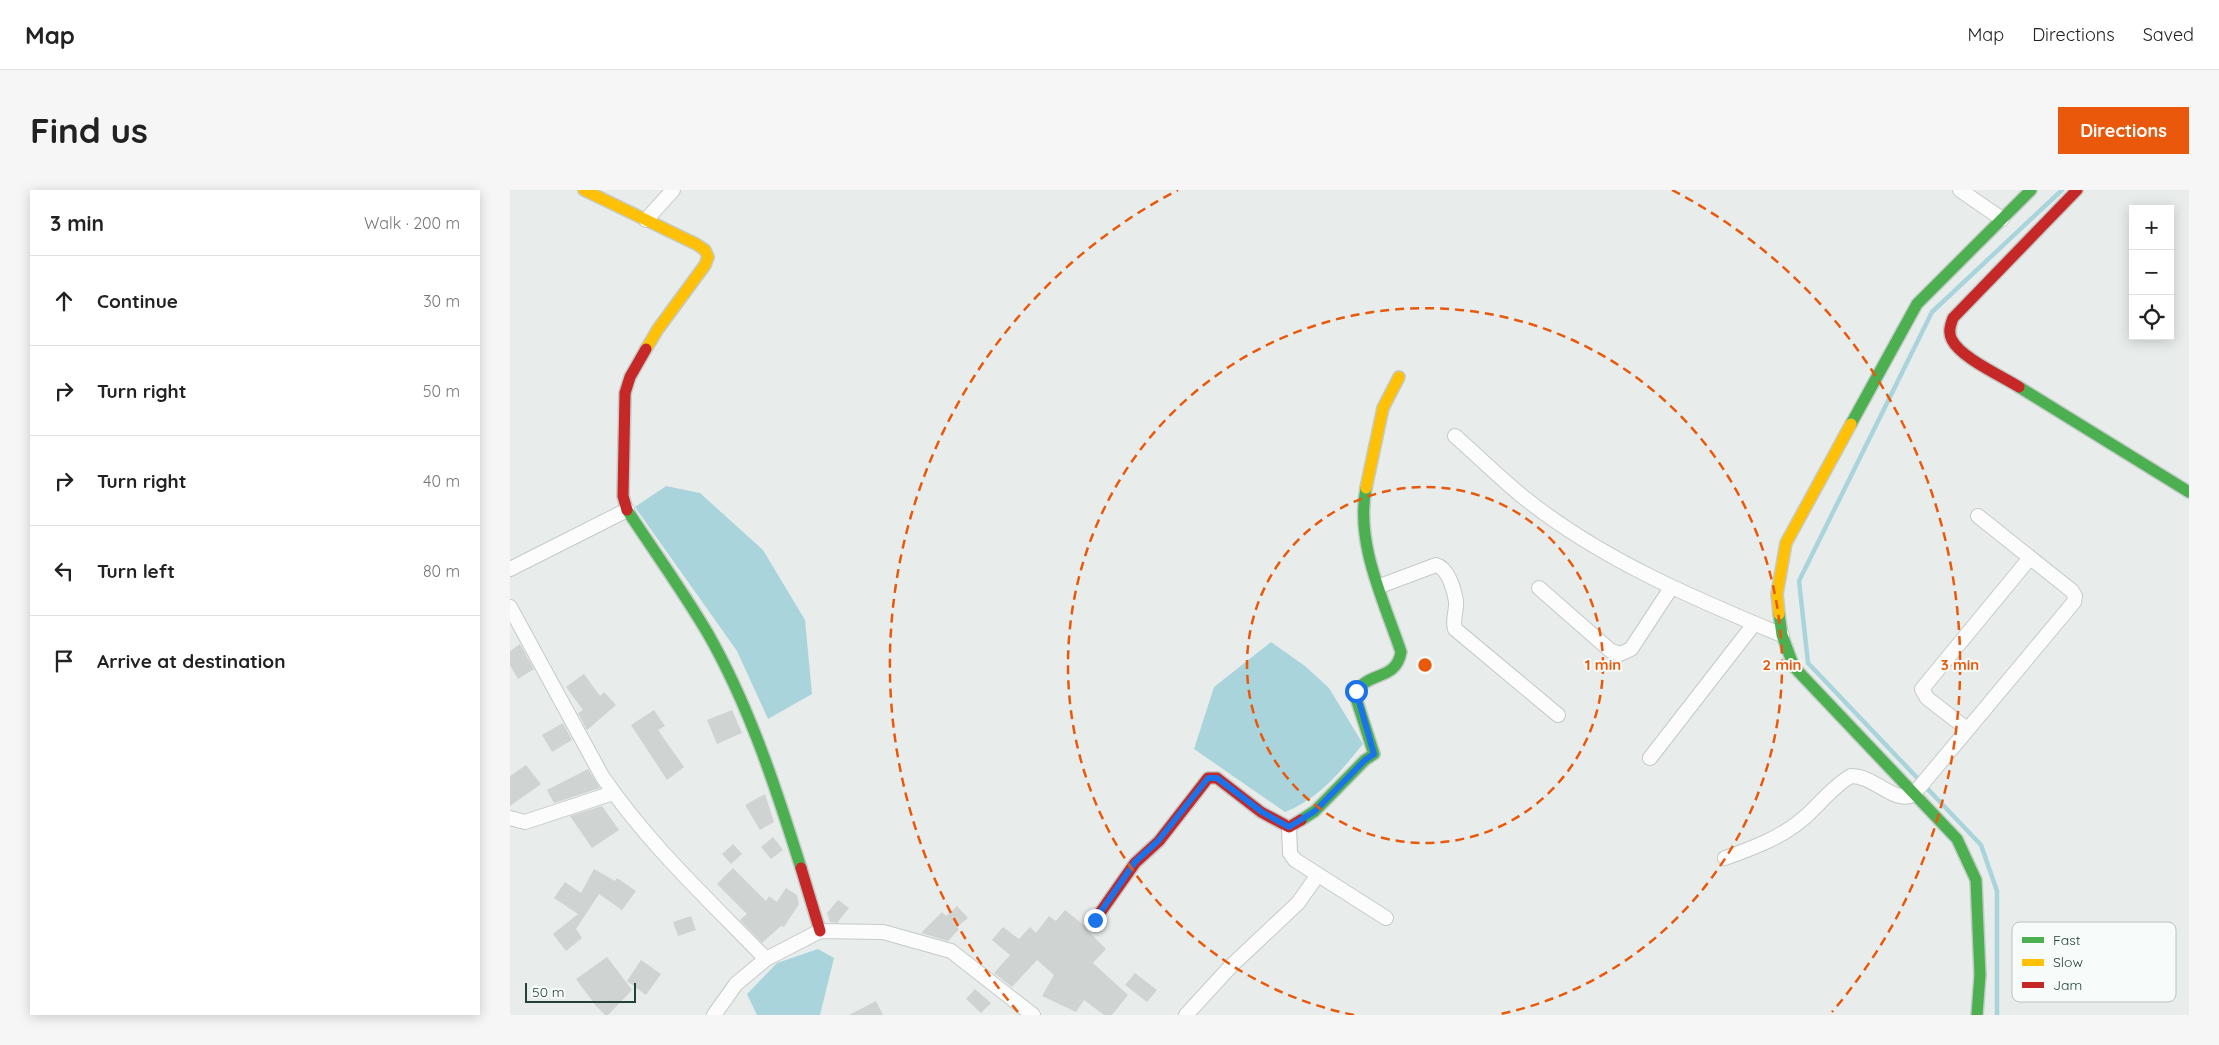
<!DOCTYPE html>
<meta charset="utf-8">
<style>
body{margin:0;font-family:Quicksand,sans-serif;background:#f6f6f6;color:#222}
.controls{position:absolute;right:15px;top:15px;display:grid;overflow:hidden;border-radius:0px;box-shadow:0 2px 12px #0003}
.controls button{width:45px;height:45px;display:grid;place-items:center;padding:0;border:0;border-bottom:1px solid #e0e0e0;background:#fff;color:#222;font:25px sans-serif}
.scale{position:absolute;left:15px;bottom:12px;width:111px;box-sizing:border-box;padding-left:5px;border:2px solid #24423a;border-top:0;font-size:14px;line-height:18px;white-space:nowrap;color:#24423a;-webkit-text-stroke:4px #f7fbf9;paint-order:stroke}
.stop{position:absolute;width:15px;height:15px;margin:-11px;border:4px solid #1a73e8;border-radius:50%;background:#fff}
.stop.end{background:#1a73e8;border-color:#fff;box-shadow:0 1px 5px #0008}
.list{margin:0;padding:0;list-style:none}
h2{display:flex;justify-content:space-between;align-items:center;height:65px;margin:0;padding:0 20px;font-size:21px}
h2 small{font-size:16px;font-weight:400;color:#767676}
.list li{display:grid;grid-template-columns:32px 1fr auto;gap:15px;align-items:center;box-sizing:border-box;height:90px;padding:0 20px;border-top:1px solid #e0e0e0}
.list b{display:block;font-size:19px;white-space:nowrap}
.list em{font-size:16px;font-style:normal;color:#767676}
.icon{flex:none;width:28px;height:28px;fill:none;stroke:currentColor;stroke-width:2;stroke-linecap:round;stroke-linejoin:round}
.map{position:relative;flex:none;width:1679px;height:825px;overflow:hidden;border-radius:0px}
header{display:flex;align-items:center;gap:30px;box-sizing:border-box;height:70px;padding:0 25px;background:#fff;border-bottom:1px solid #e0e0e0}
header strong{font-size:24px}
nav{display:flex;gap:28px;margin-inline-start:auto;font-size:18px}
.intro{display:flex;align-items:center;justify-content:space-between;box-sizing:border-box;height:120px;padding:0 30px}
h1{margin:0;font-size:35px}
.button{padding:12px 22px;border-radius:0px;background:#ea580c;color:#fff;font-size:18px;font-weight:700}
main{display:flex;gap:30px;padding:0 30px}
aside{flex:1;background:#fff;border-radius:0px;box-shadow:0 2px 12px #0003}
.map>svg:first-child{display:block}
.water{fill:#a9d4db}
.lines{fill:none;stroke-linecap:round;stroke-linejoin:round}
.stream{stroke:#a9d4db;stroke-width:4.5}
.building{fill:#cfd4d2}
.street-casing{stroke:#c5cac8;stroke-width:16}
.fast-casing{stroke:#c3cbc8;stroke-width:14}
.slow-casing{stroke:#c3cbc8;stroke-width:14}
.jam-casing{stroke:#c3cbc8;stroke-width:14}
.street{stroke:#fcfcfc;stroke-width:14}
.fast{stroke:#4caf50;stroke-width:11}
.slow{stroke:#ffc107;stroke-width:11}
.jam{stroke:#c62828;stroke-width:11}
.route{stroke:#1a73e8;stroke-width:6}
.ring{fill:none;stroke:#e8590c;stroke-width:2.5;stroke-dasharray:9 6}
.key{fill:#f7fbf9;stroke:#b8c4c0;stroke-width:1}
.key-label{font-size:14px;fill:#24423a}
.centre{fill:#e8590c;stroke:#f7fbf9;stroke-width:2.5}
.ring-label{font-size:15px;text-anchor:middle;font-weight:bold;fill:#e8590c;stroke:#f7fbf9;stroke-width:4;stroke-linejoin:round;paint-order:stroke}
</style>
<header>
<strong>Map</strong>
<nav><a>Map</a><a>Directions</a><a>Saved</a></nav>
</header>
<div class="intro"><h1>Find us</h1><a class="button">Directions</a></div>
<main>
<aside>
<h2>3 min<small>Walk · 200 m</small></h2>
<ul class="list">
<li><svg class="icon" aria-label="ahead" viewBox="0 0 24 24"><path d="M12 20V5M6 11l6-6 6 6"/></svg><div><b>Continue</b></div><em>30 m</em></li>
<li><svg class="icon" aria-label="right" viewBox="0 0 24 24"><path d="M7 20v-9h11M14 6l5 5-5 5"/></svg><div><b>Turn right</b></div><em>50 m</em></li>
<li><svg class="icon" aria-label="right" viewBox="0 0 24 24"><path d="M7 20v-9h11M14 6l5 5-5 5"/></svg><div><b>Turn right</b></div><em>40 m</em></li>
<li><svg class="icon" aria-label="left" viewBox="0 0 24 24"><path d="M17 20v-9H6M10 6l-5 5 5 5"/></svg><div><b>Turn left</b></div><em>80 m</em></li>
<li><svg class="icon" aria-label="arrive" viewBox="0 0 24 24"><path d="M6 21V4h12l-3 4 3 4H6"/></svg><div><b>Arrive at destination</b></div></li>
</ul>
</aside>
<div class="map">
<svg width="1679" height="825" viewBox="0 0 1679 825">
<rect width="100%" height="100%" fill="#e8edeb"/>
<g class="water">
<polygon points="156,296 190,303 253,360 295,430 302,504 258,529 227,461 125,317"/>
<path d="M761,452L795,476L819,498L853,554C831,581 809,609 775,622L684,559L704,497Z"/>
<polygon points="308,759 324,768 310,825 247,825 237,804 267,773"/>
</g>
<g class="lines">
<polyline class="stream" points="1487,825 1487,701 1471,655 1298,473 1289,391 1422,122 1552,0"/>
</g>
<g class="building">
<polygon points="10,454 24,479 8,489 0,475 0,461"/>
<polygon points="74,484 90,506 94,502 106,515 77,540 68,523 73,520 56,497"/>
<polygon points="144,520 155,536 148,540 174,577 157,590 121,535"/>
<polygon points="222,520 232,543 207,554 197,530"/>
<polygon points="53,533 62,550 42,562 32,545"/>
<polygon points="16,575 31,594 0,616 0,586"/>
<polygon points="78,579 90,598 44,613 37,600"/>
<polygon points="255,604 264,632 250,640 235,615"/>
<polygon points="92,616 109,640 82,658 60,626"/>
<polygon points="263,647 273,660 261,669 251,657"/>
<polygon points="223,654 232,664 221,674 212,664"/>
<polygon points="223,678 256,711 259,706 267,712 276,698 287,705 289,714 274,737 271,736 252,753 230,730 237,724 207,694"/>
<polygon points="84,679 105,691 107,688 126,701 112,720 89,704 66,739 72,748 56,761 43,744 68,724 44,708 55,692 71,703"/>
<polygon points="328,710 339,718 327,733 320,732 317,723"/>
<polygon points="447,716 458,728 447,737 449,739 438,751 411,743 432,722 436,726"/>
<polygon points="555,720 575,736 577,740 596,759 583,773 618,805 602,825 594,825 574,810 566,822 532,806 544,785 527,770 502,797 484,783 500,765 482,750 493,737 509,749 520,737 526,743 539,726 546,731"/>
<polygon points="181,726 186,740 168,746 163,732"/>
<polygon points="97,767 122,800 98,825 95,825 86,816 66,789"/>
<polygon points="131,770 151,784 136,805 117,791"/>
<polygon points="625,783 647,800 637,812 615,795"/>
<polygon points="465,799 481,813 471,823 456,809"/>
<polygon points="366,811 373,825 339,825"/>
</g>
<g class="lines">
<g class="street-casing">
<g id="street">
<polyline points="1450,0 1492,29"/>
<polyline points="136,30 163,0"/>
<path d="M945,246C969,267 992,290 1017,310C1093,370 1183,408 1272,445"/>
<polyline points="0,379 117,320"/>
<path d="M870,396L926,375C938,378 944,399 946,411C947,421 942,430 945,439L1048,525"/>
<polyline points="1029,398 1101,461 1110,464 1121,459 1161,398"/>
<path d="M0,417L92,586C138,654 199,710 256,769"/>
<polyline points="1457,539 1417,508 1412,499 1519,369"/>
<polyline points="1140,568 1244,434"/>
<polyline points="0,628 15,632 103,603"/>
<polyline points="779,637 780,663 785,670 876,728"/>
<path d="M1215,668C1243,658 1273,647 1295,627C1310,614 1323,596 1341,586C1365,586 1384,614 1403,605L1564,412L1565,406L1562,401L1468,326"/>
<polyline points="204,825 226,794 256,769 310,741 373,742 441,761 523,825"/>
<polyline points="676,825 721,776 788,713 807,686"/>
</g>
</g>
<g class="fast-casing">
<g id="fast">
<polyline points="1509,197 1679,302"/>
<polyline points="1341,234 1407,114 1521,0"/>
<path d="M117,320C144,361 172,400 197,442C239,515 266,598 291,678"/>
<polyline points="1269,424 1272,445 1284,477 1447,649 1466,690 1470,785 1467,825"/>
<path d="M791,630L805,621L855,570L864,564L846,508C851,479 886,494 891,462C874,411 845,353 856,298"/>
</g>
</g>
<g class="slow-casing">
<g id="slow">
<polyline points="74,0 186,54 195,60 198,67 195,75 148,139 136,159"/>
<polyline points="856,298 873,218 889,187"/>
<polyline points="1269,424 1267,404 1276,353 1341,234"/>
</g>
</g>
<g class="jam-casing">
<g id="jam">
<path d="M1509,197C1492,186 1451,168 1442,150C1438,143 1440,136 1443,128L1567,0"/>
<polyline points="117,320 113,306 115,203 120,187 136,159"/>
<polyline points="291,678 310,741"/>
<polyline points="585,730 625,673 649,651 698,588 707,588 751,622 779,637 791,630"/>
</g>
</g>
<use href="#street" class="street"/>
<use href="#fast" class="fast"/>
<use href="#slow" class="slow"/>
<use href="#jam" class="jam"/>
</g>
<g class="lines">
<polyline class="route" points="585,730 625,672 648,651 698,588 707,588 752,622 779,637 805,621 855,570 864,564 846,501"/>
</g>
<g class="ring">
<circle cx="915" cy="475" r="178"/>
<path d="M844 825A357 357 0 1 1 986 825"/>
<path d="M508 822A535 535 0 0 1 668 0M1162 0A535 535 0 0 1 1322 822"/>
</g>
<rect x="1502" y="732" width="164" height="80" rx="8" class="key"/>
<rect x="1512" y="747" width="22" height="6" fill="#4caf50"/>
<rect x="1512" y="769" width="22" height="7" fill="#ffc107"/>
<rect x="1512" y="792" width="22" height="6" fill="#c62828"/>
<g class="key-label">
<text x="1543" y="755">Fast</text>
<text x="1543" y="777">Slow</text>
<text x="1543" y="800">Jam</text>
</g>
<circle cx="915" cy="475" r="8" class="centre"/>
<g class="ring-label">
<text x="1093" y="480">1 min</text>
<text x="1272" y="480">2 min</text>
<text x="1450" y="480">3 min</text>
</g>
</svg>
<div class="controls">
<button>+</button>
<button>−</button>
<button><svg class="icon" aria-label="locate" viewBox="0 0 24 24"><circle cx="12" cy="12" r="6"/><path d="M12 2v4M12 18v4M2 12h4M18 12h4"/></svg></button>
</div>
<div class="scale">50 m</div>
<div class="stop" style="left:846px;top:501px"></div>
<div class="stop end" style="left:585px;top:730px"></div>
</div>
</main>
